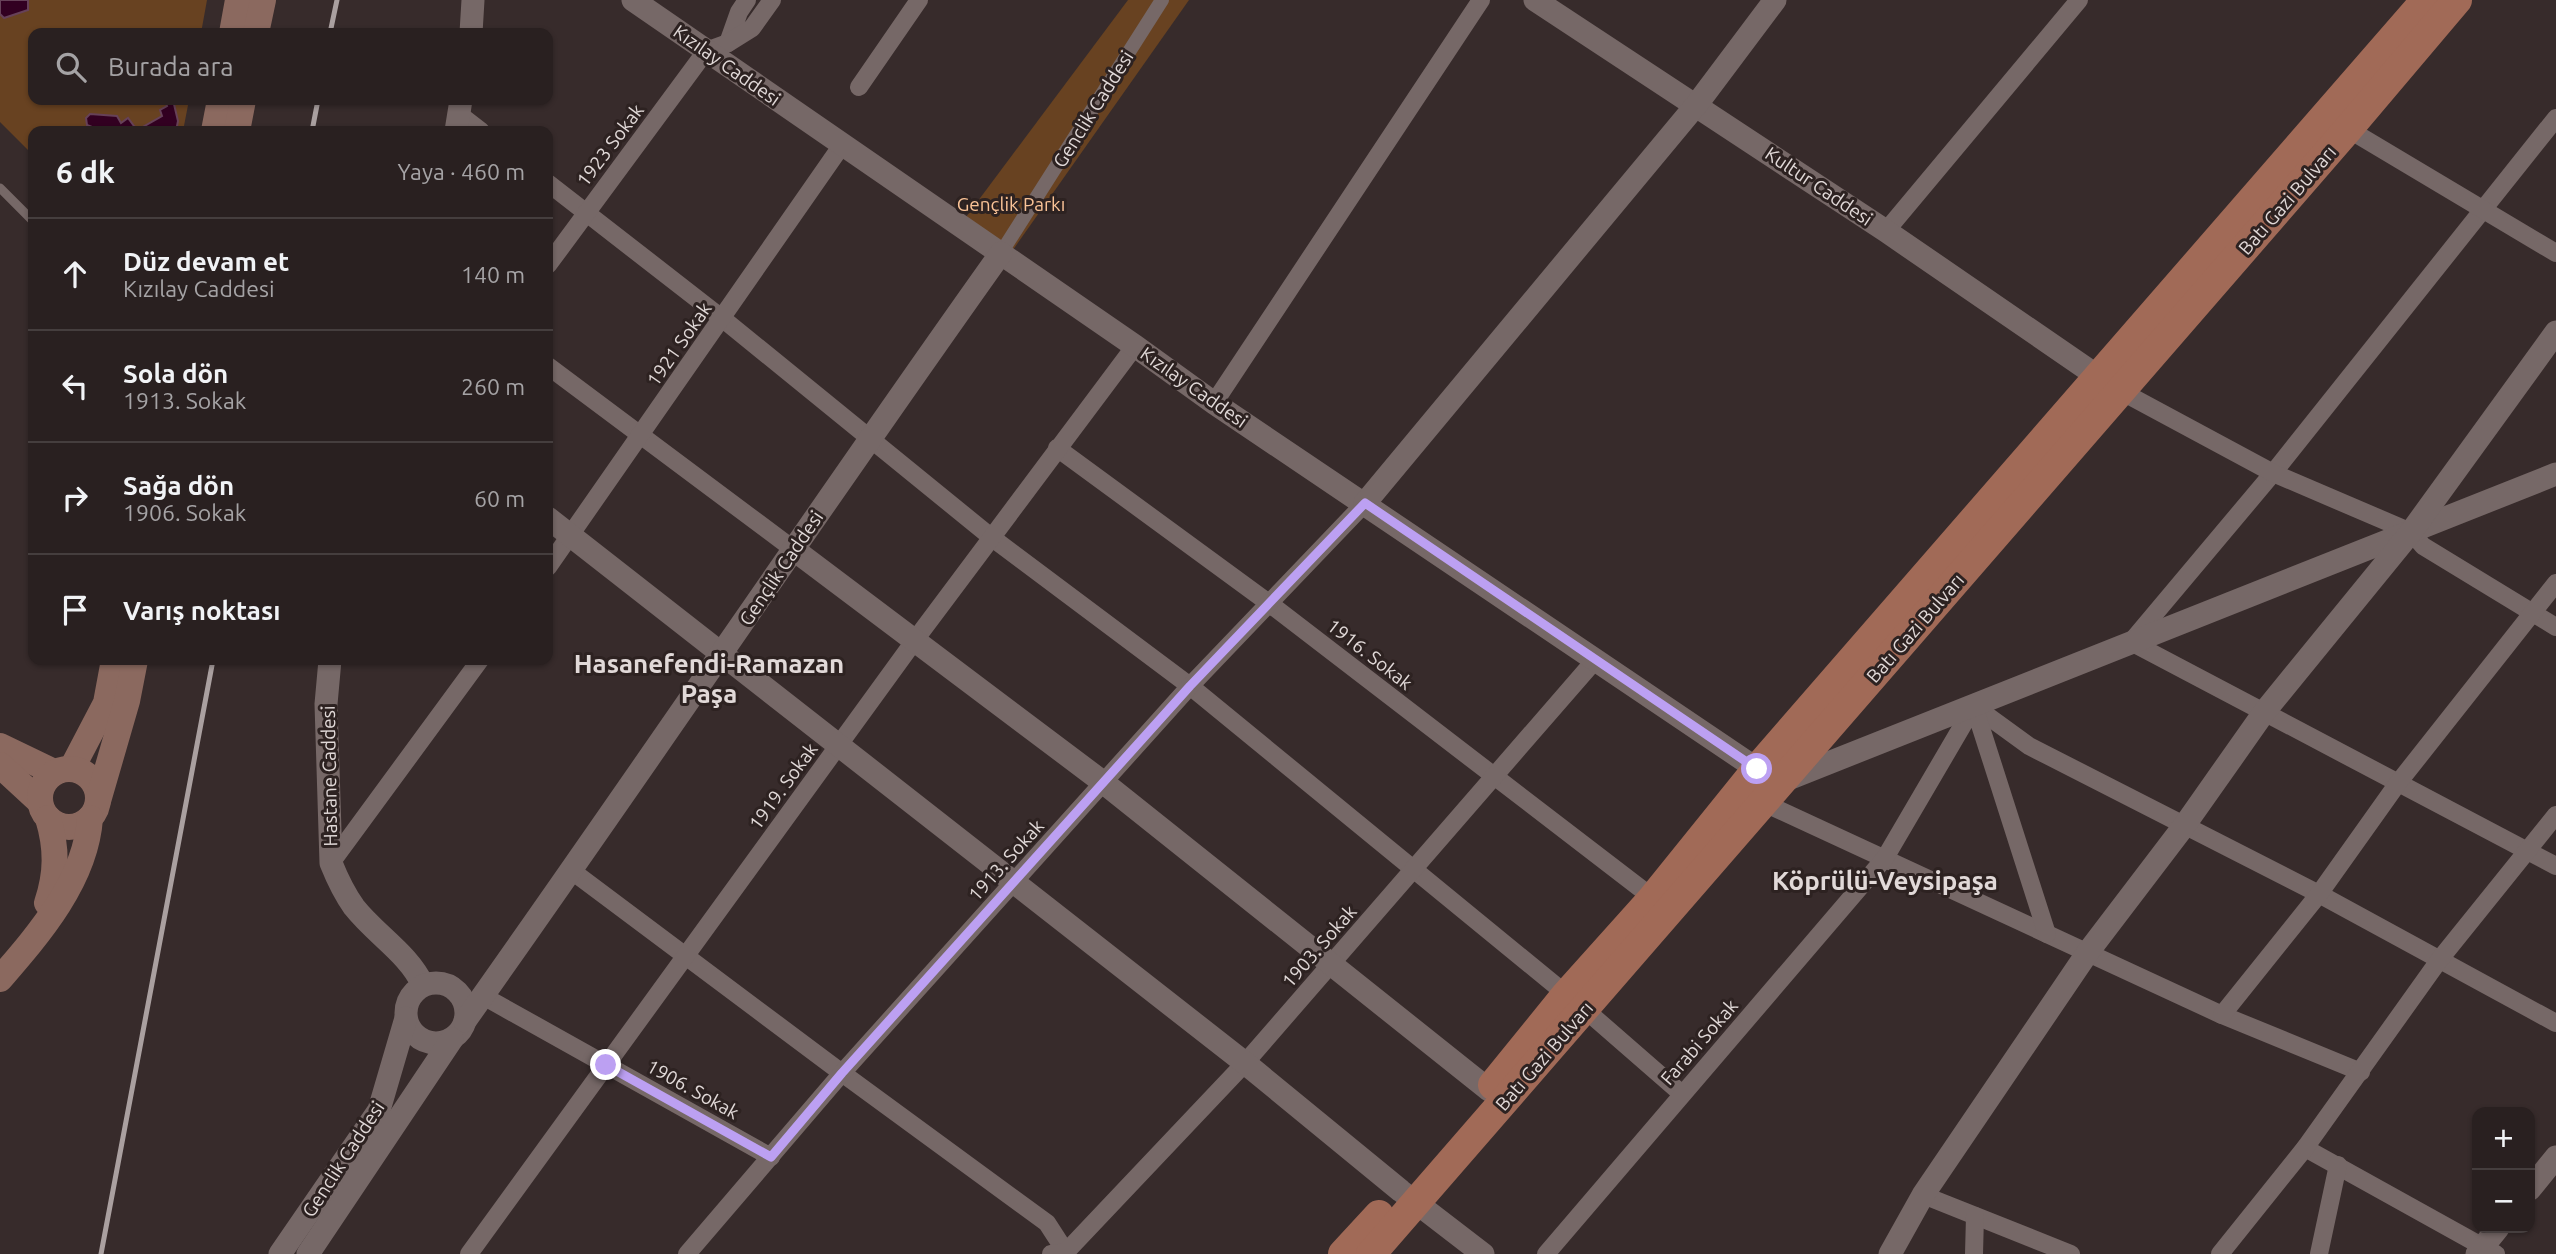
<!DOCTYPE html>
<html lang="tr">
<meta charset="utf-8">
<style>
body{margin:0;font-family:Ubuntu,sans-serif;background:#312829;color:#f1f3f6}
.controls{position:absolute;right:21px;bottom:21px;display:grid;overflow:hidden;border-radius:14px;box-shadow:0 2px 5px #0004}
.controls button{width:63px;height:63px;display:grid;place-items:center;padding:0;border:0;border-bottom:2px solid #453e3e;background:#292020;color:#f1f3f6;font:35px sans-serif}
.stop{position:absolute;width:21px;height:21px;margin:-16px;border:5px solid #bca0f2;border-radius:50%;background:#fff}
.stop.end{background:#bca0f2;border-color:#fff;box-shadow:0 2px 7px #0008}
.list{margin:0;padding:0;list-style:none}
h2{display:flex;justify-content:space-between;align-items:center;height:91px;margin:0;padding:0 28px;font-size:30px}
h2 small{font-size:23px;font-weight:400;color:#a5a3a5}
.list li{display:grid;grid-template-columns:46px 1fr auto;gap:21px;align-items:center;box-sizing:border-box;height:112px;padding:0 28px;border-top:2px solid #453e3e}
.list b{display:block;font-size:26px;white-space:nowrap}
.list p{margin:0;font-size:23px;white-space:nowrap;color:#a5a3a5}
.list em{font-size:23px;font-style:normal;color:#a5a3a5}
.icon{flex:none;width:38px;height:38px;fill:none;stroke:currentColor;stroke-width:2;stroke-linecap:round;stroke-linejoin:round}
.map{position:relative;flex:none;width:2556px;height:1254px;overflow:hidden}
.search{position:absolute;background:#292020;box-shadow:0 2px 5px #0004;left:28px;top:28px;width:525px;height:77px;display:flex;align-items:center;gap:18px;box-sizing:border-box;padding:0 24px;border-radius:14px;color:#a5a3a5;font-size:26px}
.panel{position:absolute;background:#292020;box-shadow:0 2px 5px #0004;left:28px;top:126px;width:525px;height:539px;border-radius:14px}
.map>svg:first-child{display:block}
.green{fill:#684221}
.water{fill:#320021;stroke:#664158;stroke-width:2}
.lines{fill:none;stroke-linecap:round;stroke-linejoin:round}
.service{stroke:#766867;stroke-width:9}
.pedestrian{stroke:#766867;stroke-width:14}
.minor{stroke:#766867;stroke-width:18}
.tertiary{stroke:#766867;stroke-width:23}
.secondary{stroke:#8b695f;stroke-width:26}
.primary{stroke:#a16a57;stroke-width:30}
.rail{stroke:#aaa0a0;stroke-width:5}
.route{stroke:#bca0f2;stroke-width:9}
.labels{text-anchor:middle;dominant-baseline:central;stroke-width:6;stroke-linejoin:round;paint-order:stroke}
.street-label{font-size:19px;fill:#e1d9d8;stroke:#2d2221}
.park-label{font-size:19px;fill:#fac397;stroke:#2d2221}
.district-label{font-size:26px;font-weight:bold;fill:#e1d9d8;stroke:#2d2221}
</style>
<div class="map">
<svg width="2556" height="1254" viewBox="0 0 2556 1254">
<rect width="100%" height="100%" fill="#372b2b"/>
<g class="green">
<polygon points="0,0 207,0 201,33 33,33 33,100 189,100 183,131 33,131 33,155 0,122"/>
<polygon points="1128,0 1189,0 1010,254 963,221"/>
</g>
<g class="water">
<polygon points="0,0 28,0 28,10 4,18 0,14"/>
<polygon points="173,100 178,121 176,131 102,131 87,125 86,118 90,114 117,116 121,123 128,118 134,126 139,129 162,116 160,110 167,106 165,101"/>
</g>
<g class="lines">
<polyline class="service" points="0,188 33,221"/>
<polyline class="pedestrian" points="1001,253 1162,0"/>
<g class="minor">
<polyline points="728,43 739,12 747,0"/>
<polyline points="859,87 919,0"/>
<polyline points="459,114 481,131"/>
<polyline points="2556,118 2273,473 2131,642 2556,866"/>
<polyline points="2348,129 2556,253"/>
<polyline points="548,183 723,319 991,537 1190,686 1589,1013 1682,1094"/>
<polyline points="1886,231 2079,0"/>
<polyline points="548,265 706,51 728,43 752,28 772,0"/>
<polyline points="548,366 793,549"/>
<polyline points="2115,388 2273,473 2411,532 2423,546 2556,627"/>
<polyline points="1214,403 1481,0"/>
<polyline points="1057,448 1270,604 1653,898"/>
<polyline points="548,567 842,145"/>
<polyline points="1974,706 2029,746 2319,894 2556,1023"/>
<polyline points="1762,797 1762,802 2222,1015 2361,1072"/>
<polyline points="331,863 480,660"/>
<polyline points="572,871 842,1073 1047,1223 1067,1254"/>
<polyline points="483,996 771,1157"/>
<polyline points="2222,1015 2319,894 2398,783 2556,583"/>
<polyline points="2305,1148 2496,1254"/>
<polyline points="1923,1195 2071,1254"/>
<polyline points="469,1254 915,640 1135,346"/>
<polyline points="687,1254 842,1073 1190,686 1365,503"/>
<polyline points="1051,1254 1066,1252 1245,1063 1596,659"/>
<polyline points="1546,1254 1885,858 1974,706 2047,934"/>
<polyline points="1974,1254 1975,1216"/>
<polyline points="2220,1254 2305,1148 2440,959 2556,815"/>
<polyline points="2319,1254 2338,1165"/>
</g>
<g class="tertiary">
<polyline points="633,0 1135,346 1214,403 1757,769"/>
<polyline points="1535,0 1886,231 2100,378"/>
<polyline points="471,33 473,0"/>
<polyline points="456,131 461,100"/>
<polyline points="1365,503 1697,104 1775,0"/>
<polyline points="548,518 1245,1063 1401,1191 1483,1254"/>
<polyline points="793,549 1104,783 1489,1090"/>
<path d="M330,660L326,704L331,863C337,878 344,893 354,907C376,935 408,953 423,985"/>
<polyline points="1783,781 2556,474"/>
<circle cx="436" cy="1013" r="30"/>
<path d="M465,1021C646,766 820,507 1001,253"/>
<polyline points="2530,1189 2556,1157"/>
<polyline points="280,1254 379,1110 406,1018"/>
<polyline points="308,1254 452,1039"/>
<polyline points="1890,1254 1923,1195 2088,952 2184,826 2265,711 2411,532 2556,332"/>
<polyline points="2477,1254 2498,1228"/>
</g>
<g class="secondary">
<polyline points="232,33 238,0"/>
<polyline points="256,33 263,0"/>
<polyline points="214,131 220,100"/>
<polyline points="237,131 243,100"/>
<polyline points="0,746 54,772"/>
<polyline points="0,765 40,802"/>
<polyline points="72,768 106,703 114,660"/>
<circle cx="69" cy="798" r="29"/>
<polyline points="98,801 127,701 135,660"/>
<path d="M47,903C57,873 57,848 48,818"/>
<path d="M0,979C39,934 86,880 90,818"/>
</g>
<g class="primary">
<polyline points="1493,1085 1566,995 1653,898 1757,769 2426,0"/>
<polyline points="1343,1254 1379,1215"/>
<polyline points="1371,1254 2348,129 2457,0"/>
</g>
<g class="rail">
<polyline points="330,33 337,0"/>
<polyline points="312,131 318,100"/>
<polyline points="101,1254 213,660"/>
</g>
</g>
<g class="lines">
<polyline class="route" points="606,1065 771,1157 842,1073 1190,686 1365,503 1757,769"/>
</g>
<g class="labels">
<g class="street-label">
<text transform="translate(727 65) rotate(35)">Kızılay Caddesi</text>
<text transform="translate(1093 109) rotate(-58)">Genclik Caddesi</text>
<text transform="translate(610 145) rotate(-53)">1923 Sokak</text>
<text transform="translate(1819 186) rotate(34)">Kultur Caddesi</text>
<text transform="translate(2287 200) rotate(-49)">Batı Gazi Bulvarı</text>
<text transform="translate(679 344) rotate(-55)">1921 Sokak</text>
<text transform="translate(1194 387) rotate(35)">Kızılay Caddesi</text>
<text transform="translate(781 568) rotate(-56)">Gençlik Caddesi</text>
<text transform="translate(1915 628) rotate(-49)">Batı Gazi Bulvarı</text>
<text transform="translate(1370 654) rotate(38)">1916. Sokak</text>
<text transform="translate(329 776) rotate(-91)">Hastane Caddesi</text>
<text transform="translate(783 786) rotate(-54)">1919. Sokak</text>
<text transform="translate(1006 860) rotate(-48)">1913. Sokak</text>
<text transform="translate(1319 946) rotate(-49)">1903. Sokak</text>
<text transform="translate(1699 1042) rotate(-49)">Farabi Sokak</text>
<text transform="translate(1544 1056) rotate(-49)">Batı Gazi Bulvarı</text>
<text transform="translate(693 1089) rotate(29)">1906. Sokak</text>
<text transform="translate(343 1159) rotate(-57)">Genclik Caddesi</text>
</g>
<g class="park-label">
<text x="1011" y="204">Gençlik Parkı</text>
</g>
<g class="district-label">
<text x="709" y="663">Hasanefendi-Ramazan<tspan x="709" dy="30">Paşa</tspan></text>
<text x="1885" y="880">Köprülü-Veysipaşa</text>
</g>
</g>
</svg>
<div class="controls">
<button>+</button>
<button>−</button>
</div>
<div class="stop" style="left:1757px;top:769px"></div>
<div class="stop end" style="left:606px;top:1065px"></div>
<div class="search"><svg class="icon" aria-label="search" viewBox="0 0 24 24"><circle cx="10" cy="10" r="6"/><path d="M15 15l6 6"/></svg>Burada ara</div>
<section class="panel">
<h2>6 dk<small>Yaya · 460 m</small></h2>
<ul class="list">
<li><svg class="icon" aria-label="ahead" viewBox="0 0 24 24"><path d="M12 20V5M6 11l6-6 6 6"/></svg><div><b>Düz devam et</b><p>Kızılay Caddesi</p></div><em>140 m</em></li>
<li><svg class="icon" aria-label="left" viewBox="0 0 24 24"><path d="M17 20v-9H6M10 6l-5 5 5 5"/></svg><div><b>Sola dön</b><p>1913. Sokak</p></div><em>260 m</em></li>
<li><svg class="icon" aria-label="right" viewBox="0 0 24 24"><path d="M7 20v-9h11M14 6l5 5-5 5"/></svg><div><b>Sağa dön</b><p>1906. Sokak</p></div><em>60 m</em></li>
<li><svg class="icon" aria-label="arrive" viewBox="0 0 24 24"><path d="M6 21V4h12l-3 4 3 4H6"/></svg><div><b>Varış noktası</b></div></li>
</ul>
</section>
</div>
